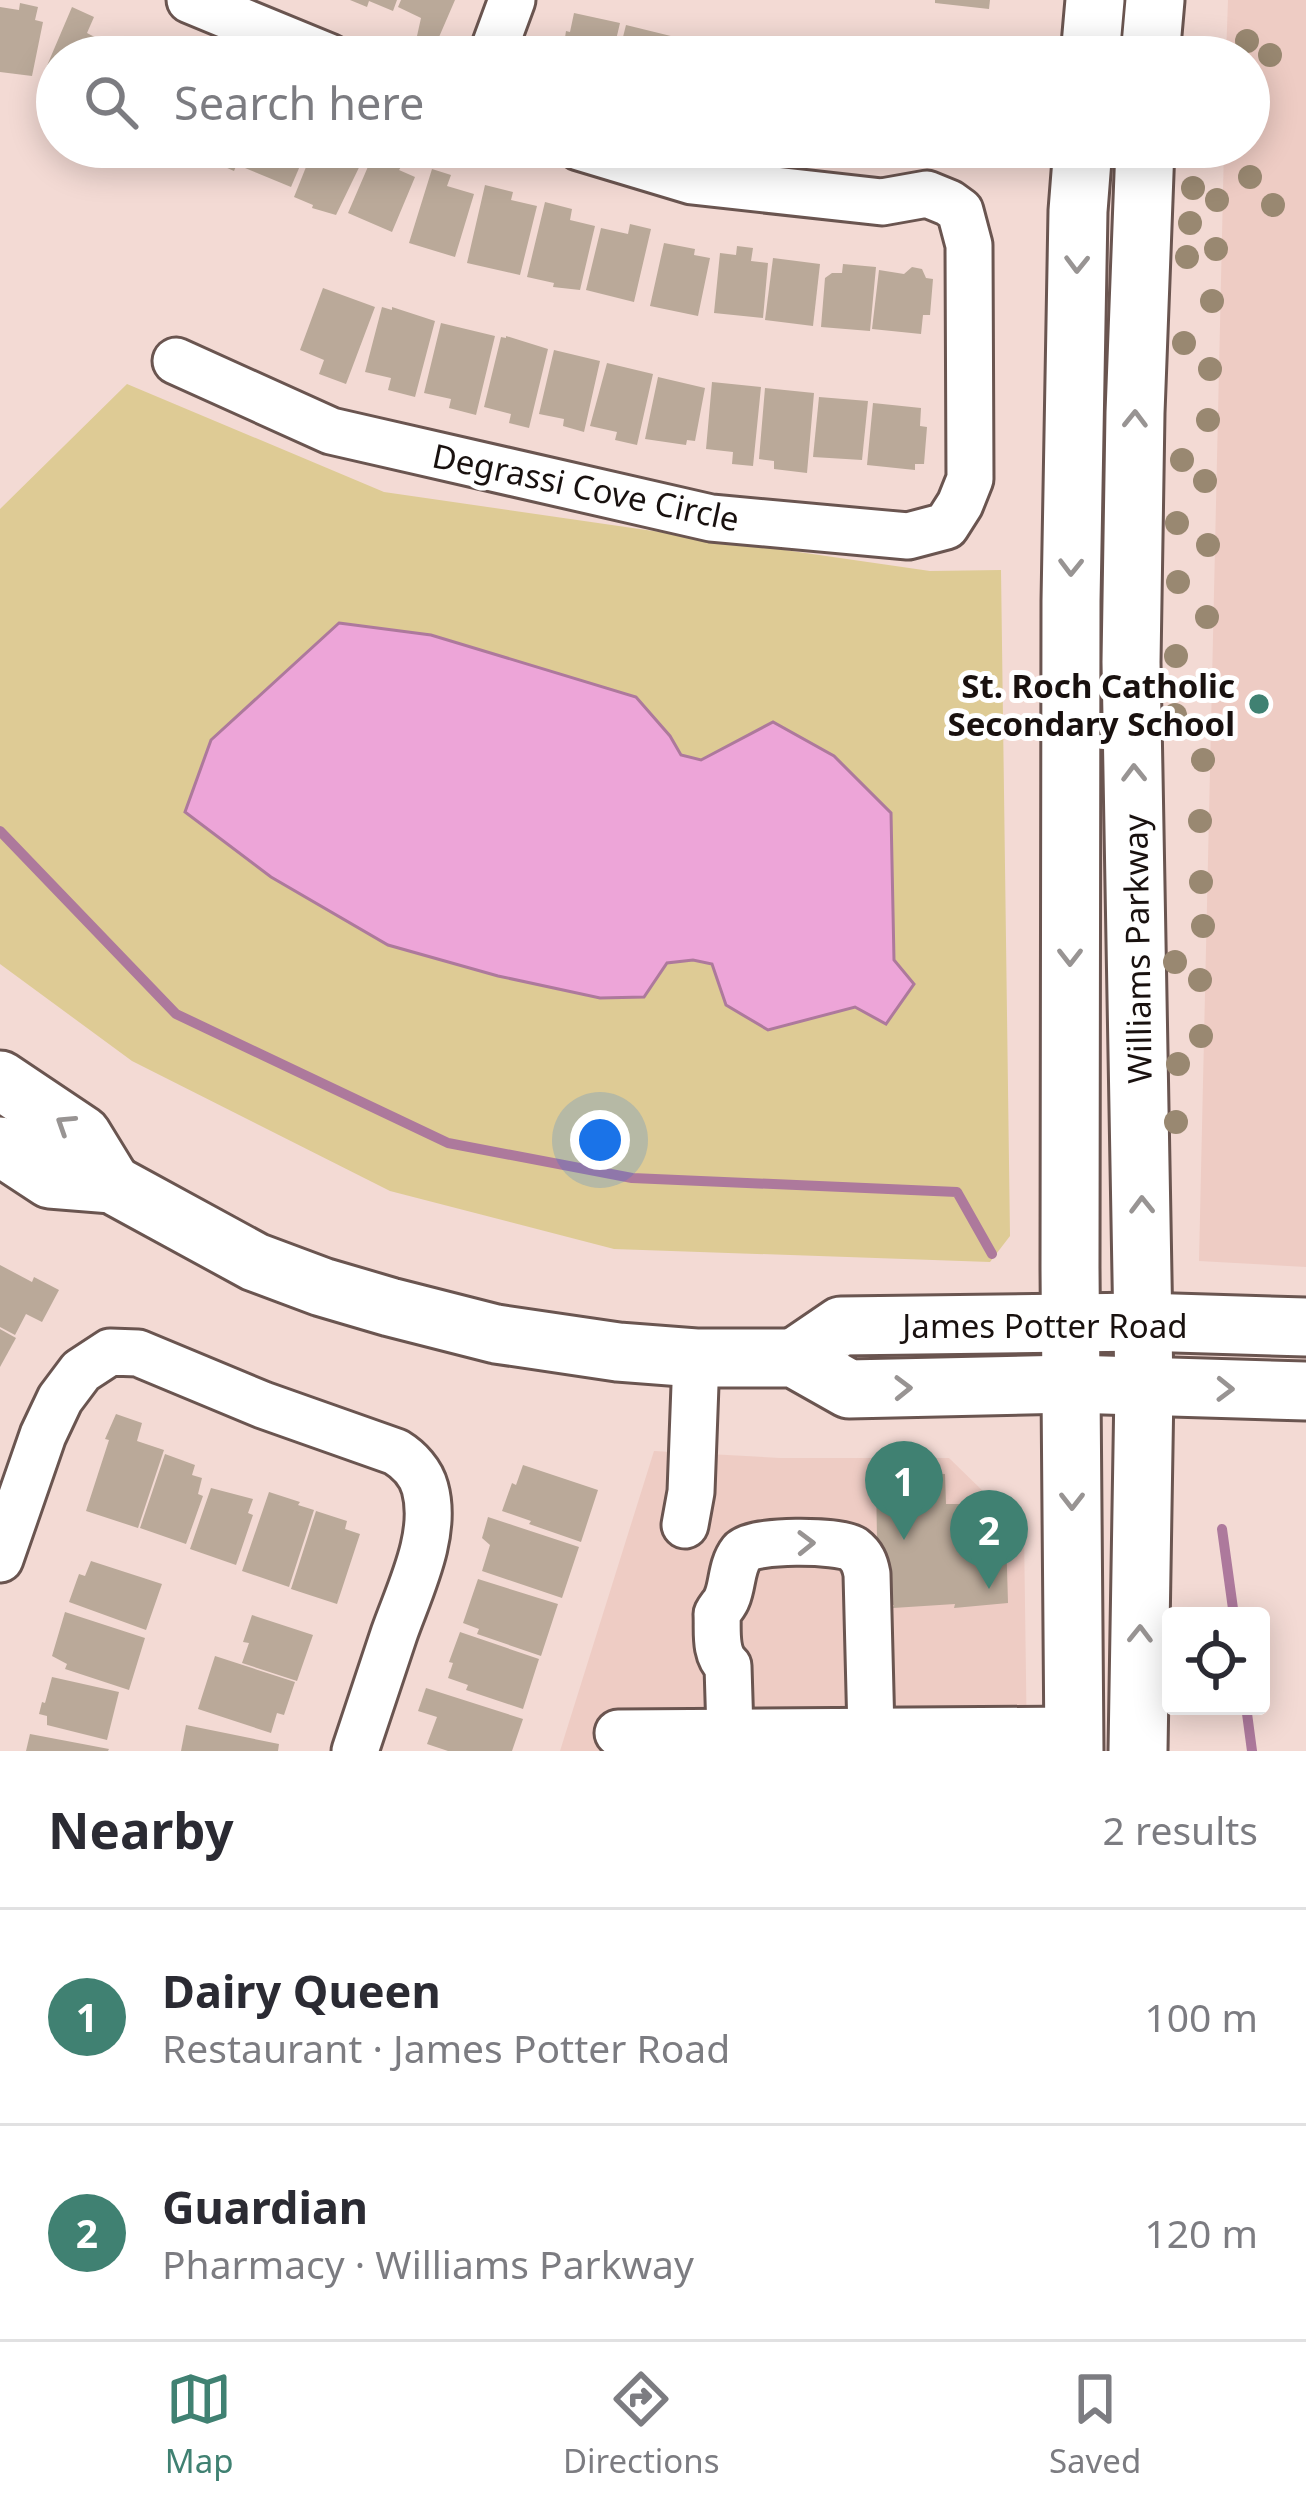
<!DOCTYPE html>
<meta charset="utf-8">
<style>
body{margin:0;font-family:"Noto Sans",sans-serif;background:#f7f7f7;color:#2b2b33}
.controls{position:absolute;right:36px;bottom:36px;display:grid;overflow:hidden;border-radius:12px;box-shadow:0 6px 30px #0003}
.controls button{width:108px;height:108px;display:grid;place-items:center;padding:0;border:0;border-bottom:3px solid #e1e1e2;background:#fff;color:#2b2b33;font:60px sans-serif}
.you{position:absolute;left:600px;top:1140px;width:42px;height:42px;margin:-30px;border:9px solid #fff;border-radius:50%;background:#1a73e8;box-shadow:0 0 0 18px #1a73e833}
.badge{display:grid;place-items:center;width:78px;height:78px;border-radius:50%;background:#408172;color:#fff;font-size:39px;font-weight:700}
.pin{position:absolute;translate:-50% -99px;filter:drop-shadow(0 3px 6px #0008)}
.pin::after{content:'';position:absolute;top:63px;width:42px;height:36px;background:inherit;clip-path:polygon(0 0,100% 0,50% 100%)}
.list{margin:0;padding:0;list-style:none}
h2{display:flex;justify-content:space-between;align-items:center;height:156px;margin:0;padding:0 48px;font-size:51px}
h2 small{font-size:39px;font-weight:400;color:#7c7c81}
.list li{display:grid;grid-template-columns:78px 1fr auto;gap:36px;align-items:center;box-sizing:border-box;height:216px;padding:0 48px;border-top:3px solid #e1e1e2}
.list b{display:block;font-size:45px;white-space:nowrap}
.list p{margin:0;font-size:39px;white-space:nowrap;color:#7c7c81}
.list em{font-size:39px;font-style:normal;color:#7c7c81}
.icon{flex:none;width:66px;height:66px;fill:none;stroke:currentColor;stroke-width:2;stroke-linecap:round;stroke-linejoin:round}
.map{position:relative;flex:none;width:1306px;height:1751px;overflow:hidden}
.search{position:absolute;background:#fff;box-shadow:0 6px 30px #0003;left:36px;right:36px;top:36px;height:132px;display:flex;align-items:center;gap:30px;box-sizing:border-box;padding:0 42px;border-radius:66px;color:#7c7c81;font-size:45px}
.sheet{height:588px;background:#fff}
nav{display:flex;justify-content:space-around;align-items:center;box-sizing:border-box;height:168px;border-top:3px solid #e1e1e2;background:#fff;font-size:33px;color:#7c7c81}
nav a{display:grid;justify-items:center;gap:6px}
nav .on{color:#408172}
.map>svg:first-child{display:block}
.built{fill:#eeccc4}
.green{fill:#decb95}
.water{fill:#eda5d8;stroke:#ad799c;stroke-width:3}
.lines{fill:none;stroke-linecap:round;stroke-linejoin:round}
.stream{stroke:#ad799c;stroke-width:10}
.building{fill:#baa999}
.minor-casing{stroke:#6a5550;stroke-width:51}
.major-casing{stroke:#6a5550;stroke-width:63}
.minor{stroke:#fff;stroke-width:45}
.major{stroke:#fff;stroke-width:57}
.tree{fill:#998871}
.oneway{stroke:#989493}
.poi-dot{fill:#408172;stroke:#fff;stroke-width:4.5}
.labels{text-anchor:middle;dominant-baseline:central;stroke-width:10;stroke-linejoin:round;paint-order:stroke}
.street-label{font-size:33px;fill:#19110f;stroke:#fff}
.poi-label{font-size:33px;font-weight:bold;fill:#19110f;stroke:#fff;text-anchor:end}
</style>
<div class="map">
<svg width="1306" height="1751" viewBox="0 0 1306 1751">
<rect width="100%" height="100%" fill="#f3dad4"/>
<g class="built">
<polygon points="1228,0 1306,0 1306,1267 1199,1261 1224,147 1249,147 1249,57 1226,57"/>
<polygon points="654,1451 780,1458 949,1458 1024,1531 1027,1751 560,1751"/>
</g>
<polygon class="green" points="127,384 384,492 930,571 1001,570 1010,1236 990,1262 614,1249 390,1191 132,1061 0,964 0,509"/>
<polygon class="water" points="339,623 431,635 636,697 670,736 681,755 701,760 773,722 834,756 891,813 894,960 914,984 886,1024 855,1007 768,1030 726,1005 712,964 693,960 667,963 644,997 600,998 498,976 388,945 271,877 185,812 211,740"/>
<g class="lines">
<g class="stream">
<polyline points="0,831 176,1014 448,1143 632,1178 957,1192 992,1254"/>
<polyline points="1222,1529 1234,1616"/>
<polyline points="1246,1706 1252,1751"/>
</g>
</g>
<g class="building">
<polygon points="350,0 397,0 393,11 369,1 367,7"/>
<polygon points="401,0 455,0 436,44 417,36 421,18 398,7"/>
<polygon points="935,0 990,0 989,9 935,3"/>
<polygon points="20,3 38,7 35,20 43,22 32,76 0,72 0,7 19,10"/>
<polygon points="72,7 94,17 87,33 110,45 105,57 57,57 57,89 40,82"/>
<polygon points="574,13 620,23 612,57 562,57 566,31 570,32"/>
<polygon points="626,25 679,38 675,57 618,57"/>
<polygon points="689,38 736,51 735,57 684,57"/>
<polygon points="143,40 164,50 161,57 136,57"/>
<polygon points="749,50 782,54 782,57 748,57"/>
<polygon points="190,147 244,147 234,171 189,151"/>
<polygon points="254,147 308,147 291,187 245,168"/>
<polygon points="314,147 357,147 367,151 336,215 312,208 313,205 294,197"/>
<polygon points="373,155 401,167 399,170 415,177 392,232 348,213"/>
<polygon points="432,169 451,175 447,186 474,194 455,257 409,243"/>
<polygon points="485,185 513,192 511,200 537,206 520,275 467,263"/>
<polygon points="545,202 572,209 570,220 595,226 580,290 553,287 554,283 527,277"/>
<polygon points="630,224 651,229 634,302 586,290 601,228 628,234"/>
<polygon points="664,243 695,249 694,255 710,258 698,316 650,306"/>
<polygon points="737,246 753,248 751,261 768,263 763,318 714,313 720,253 736,255"/>
<polygon points="773,258 820,264 813,326 765,320"/>
<polygon points="843,264 876,267 870,331 821,327 825,278 832,273 842,273"/>
<polygon points="912,267 922,269 926,278 933,279 930,315 923,315 921,334 872,329 879,270 904,274"/>
<polygon points="323,288 375,307 346,384 319,374 324,360 300,350"/>
<polygon points="382,307 392,310 392,307 435,321 415,397 388,390 391,378 365,372"/>
<polygon points="441,323 495,336 476,415 449,408 451,399 424,393"/>
<polygon points="506,336 548,349 529,428 509,423 511,414 484,407 501,337 506,338"/>
<polygon points="554,350 600,361 584,432 563,426 564,419 539,414"/>
<polygon points="607,363 653,374 637,445 615,440 617,432 590,426"/>
<polygon points="658,377 705,388 695,441 687,440 686,445 645,439"/>
<polygon points="712,382 761,387 753,466 732,464 733,452 706,449"/>
<polygon points="765,388 814,393 807,473 774,469 774,461 759,459"/>
<polygon points="819,397 868,401 862,460 813,457"/>
<polygon points="873,403 921,408 920,426 927,427 924,464 915,464 915,470 867,465"/>
<polygon points="0,1265 32,1282 34,1277 59,1290 42,1322 26,1314 15,1335 0,1327"/>
<polygon points="0,1329 16,1338 0,1367"/>
<polygon points="116,1414 142,1423 137,1441 164,1450 138,1528 86,1511 109,1440 105,1439"/>
<polygon points="165,1454 195,1465 192,1475 202,1478 198,1494 203,1496 186,1544 140,1528"/>
<polygon points="523,1465 598,1490 581,1542 529,1524 531,1521 502,1511 512,1483 516,1485"/>
<polygon points="930,1473 945,1474 946,1504 977,1504 978,1535 1006,1535 1008,1603 954,1608 955,1604 893,1608 894,1605 878,1605 876,1475"/>
<polygon points="211,1488 253,1499 248,1513 253,1515 236,1565 190,1549"/>
<polygon points="269,1492 300,1502 298,1505 314,1510 289,1587 242,1571"/>
<polygon points="316,1511 347,1521 345,1529 360,1534 337,1604 291,1589"/>
<polygon points="488,1517 579,1547 562,1598 482,1571 490,1545 482,1538"/>
<polygon points="91,1561 162,1584 146,1630 69,1602 79,1574 85,1576"/>
<polygon points="478,1579 558,1604 541,1656 477,1634 479,1629 463,1623"/>
<polygon points="65,1612 145,1638 129,1690 65,1669 67,1664 52,1656"/>
<polygon points="252,1615 313,1635 297,1681 242,1663 249,1643 243,1642"/>
<polygon points="460,1632 539,1659 523,1709 466,1690 468,1685 448,1678 453,1663 449,1662"/>
<polygon points="215,1656 295,1682 284,1715 277,1713 271,1733 198,1709"/>
<polygon points="52,1677 119,1692 107,1740 47,1725 47,1716 39,1714 42,1702 45,1703"/>
<polygon points="426,1688 523,1719 512,1751 448,1751 427,1744 437,1717 418,1711"/>
<polygon points="186,1725 279,1744 278,1751 181,1751"/>
<polygon points="30,1734 109,1749 108,1751 26,1751"/>
</g>
<g class="lines">
<g class="minor-casing">
<g id="minor">
<polyline points="190,0 329,57"/>
<polyline points="491,57 512,0"/>
<polyline points="176,361 331,431 711,518 908,536 946,526 960,504 970,479 969,245 960,211 949,203 927,194 882,202 692,181 579,147"/>
<polyline points="685,1525 691,1492 696,1358"/>
<path d="M0,1559L43,1435L60,1399L81,1371L110,1352L138,1353L263,1405L396,1452C409,1460 421,1473 425,1488C438,1535 409,1591 394,1634C381,1673 368,1712 355,1751"/>
<path d="M730,1732L728,1666C714,1653 718,1631 717,1614C720,1608 725,1604 727,1598C733,1584 731,1566 742,1552C752,1539 839,1540 853,1549C862,1556 865,1563 867,1574L871,1732"/>
<polyline points="618,1733 1074,1730"/>
</g>
</g>
<g class="major-casing">
<g id="major">
<polyline points="1090,57 1095,0"/>
<polyline points="1150,57 1155,0"/>
<polyline points="0,1080 82,1135 112,1184"/>
<polyline points="0,1146 50,1179 112,1184 255,1262 322,1287 390,1307 496,1334 618,1352 696,1358 794,1358 849,1389 1071,1384 1306,1391"/>
<polyline points="794,1358 841,1326 1142,1322 1306,1327"/>
<polyline points="1074,1751 1070,1268 1071,601 1078,211 1083,147"/>
<polyline points="1138,1751 1144,1388 1131,662 1135,413 1145,147"/>
</g>
</g>
<use href="#minor" class="minor"/>
<use href="#major" class="major"/>
</g>
<g class="tree">
<circle cx="1247" cy="41" r="12"/>
<circle cx="1270" cy="55" r="12"/>
<circle cx="1250" cy="177" r="12"/>
<circle cx="1193" cy="188" r="12"/>
<circle cx="1217" cy="200" r="12"/>
<circle cx="1273" cy="205" r="12"/>
<circle cx="1190" cy="223" r="12"/>
<circle cx="1216" cy="249" r="12"/>
<circle cx="1187" cy="257" r="12"/>
<circle cx="1212" cy="301" r="12"/>
<circle cx="1184" cy="343" r="12"/>
<circle cx="1210" cy="369" r="12"/>
<circle cx="1208" cy="420" r="12"/>
<circle cx="1182" cy="460" r="12"/>
<circle cx="1205" cy="481" r="12"/>
<circle cx="1177" cy="523" r="12"/>
<circle cx="1208" cy="545" r="12"/>
<circle cx="1178" cy="582" r="12"/>
<circle cx="1207" cy="617" r="12"/>
<circle cx="1176" cy="656" r="12"/>
<circle cx="1203" cy="686" r="12"/>
<circle cx="1175" cy="715" r="12"/>
<circle cx="1203" cy="760" r="12"/>
<circle cx="1200" cy="821" r="12"/>
<circle cx="1201" cy="882" r="12"/>
<circle cx="1203" cy="926" r="12"/>
<circle cx="1175" cy="962" r="12"/>
<circle cx="1200" cy="980" r="12"/>
<circle cx="1201" cy="1036" r="12"/>
<circle cx="1178" cy="1064" r="12"/>
<circle cx="1176" cy="1122" r="12"/>
</g>
<defs><path id="oneway-chevron" d="M-2-3.5L2.5 0L-2 3.5" fill="none" stroke-width="1.6" stroke-linecap="round" stroke-linejoin="round" transform="scale(3)"/></defs>
<g class="oneway">
<use href="#oneway-chevron" transform="translate(1077 264) rotate(91)"/>
<use href="#oneway-chevron" transform="translate(1135 419) rotate(-89)"/>
<use href="#oneway-chevron" transform="translate(1071 567) rotate(91)"/>
<use href="#oneway-chevron" transform="translate(1134 773) rotate(-91)"/>
<use href="#oneway-chevron" transform="translate(1070 957) rotate(90)"/>
<use href="#oneway-chevron" transform="translate(65 1124) rotate(-147)"/>
<use href="#oneway-chevron" transform="translate(1142 1205) rotate(-91)"/>
<use href="#oneway-chevron" transform="translate(903 1388) rotate(-1)"/>
<use href="#oneway-chevron" transform="translate(1225 1389) rotate(1)"/>
<use href="#oneway-chevron" transform="translate(1072 1501) rotate(90)"/>
<use href="#oneway-chevron" transform="translate(806 1543) rotate(-1)"/>
<use href="#oneway-chevron" transform="translate(1140 1634) rotate(-89)"/>
</g>
<circle class="poi-dot" cx="1259" cy="704" r="12"/>
<g class="labels">
<g class="street-label">
<text transform="translate(586 487) rotate(12)">Degrassi Cove Circle</text>
<text transform="translate(1137 949) rotate(-91)">Williams Parkway</text>
<text x="1045" y="1325">James Potter Road</text>
</g>
<g class="poi-label">
<text x="1235" y="685">St. Roch Catholic<tspan x="1235" dy="38">Secondary School</tspan></text>
</g>
</g>
</svg>
<div class="controls">
<button><svg class="icon" aria-label="locate" viewBox="0 0 24 24"><circle cx="12" cy="12" r="6"/><path d="M12 2v4M12 18v4M2 12h4M18 12h4"/></svg></button>
</div>
<div class="you"></div>
<div class="pin badge" style="left:904px;top:1540px">1</div>
<div class="pin badge" style="left:989px;top:1589px">2</div>
<div class="search"><svg class="icon" aria-label="search" viewBox="0 0 24 24"><circle cx="10" cy="10" r="6"/><path d="M15 15l6 6"/></svg>Search here</div>
</div>
<section class="sheet">
<h2>Nearby<small>2 results</small></h2>
<ul class="list">
<li><span class="badge">1</span><div><b>Dairy Queen</b><p>Restaurant · James Potter Road</p></div><em>100 m</em></li>
<li><span class="badge">2</span><div><b>Guardian</b><p>Pharmacy · Williams Parkway</p></div><em>120 m</em></li>
</ul>
</section>
<nav>
<a class="on"><svg class="icon" aria-label="map" viewBox="0 0 24 24"><path d="M3 6l6-2 6 2 6-2v14l-6 2-6-2-6 2zM9 4v14M15 6v14"/></svg>Map</a>
<a><svg class="icon" aria-label="directions" viewBox="0 0 24 24"><path d="M12 3l9 9-9 9-9-9zM9 14v-3h6M13 9l2 2-2 2"/></svg>Directions</a>
<a><svg class="icon" aria-label="saved" viewBox="0 0 24 24"><path d="M7 4h10v16l-5-4-5 4z"/></svg>Saved</a>
</nav>
